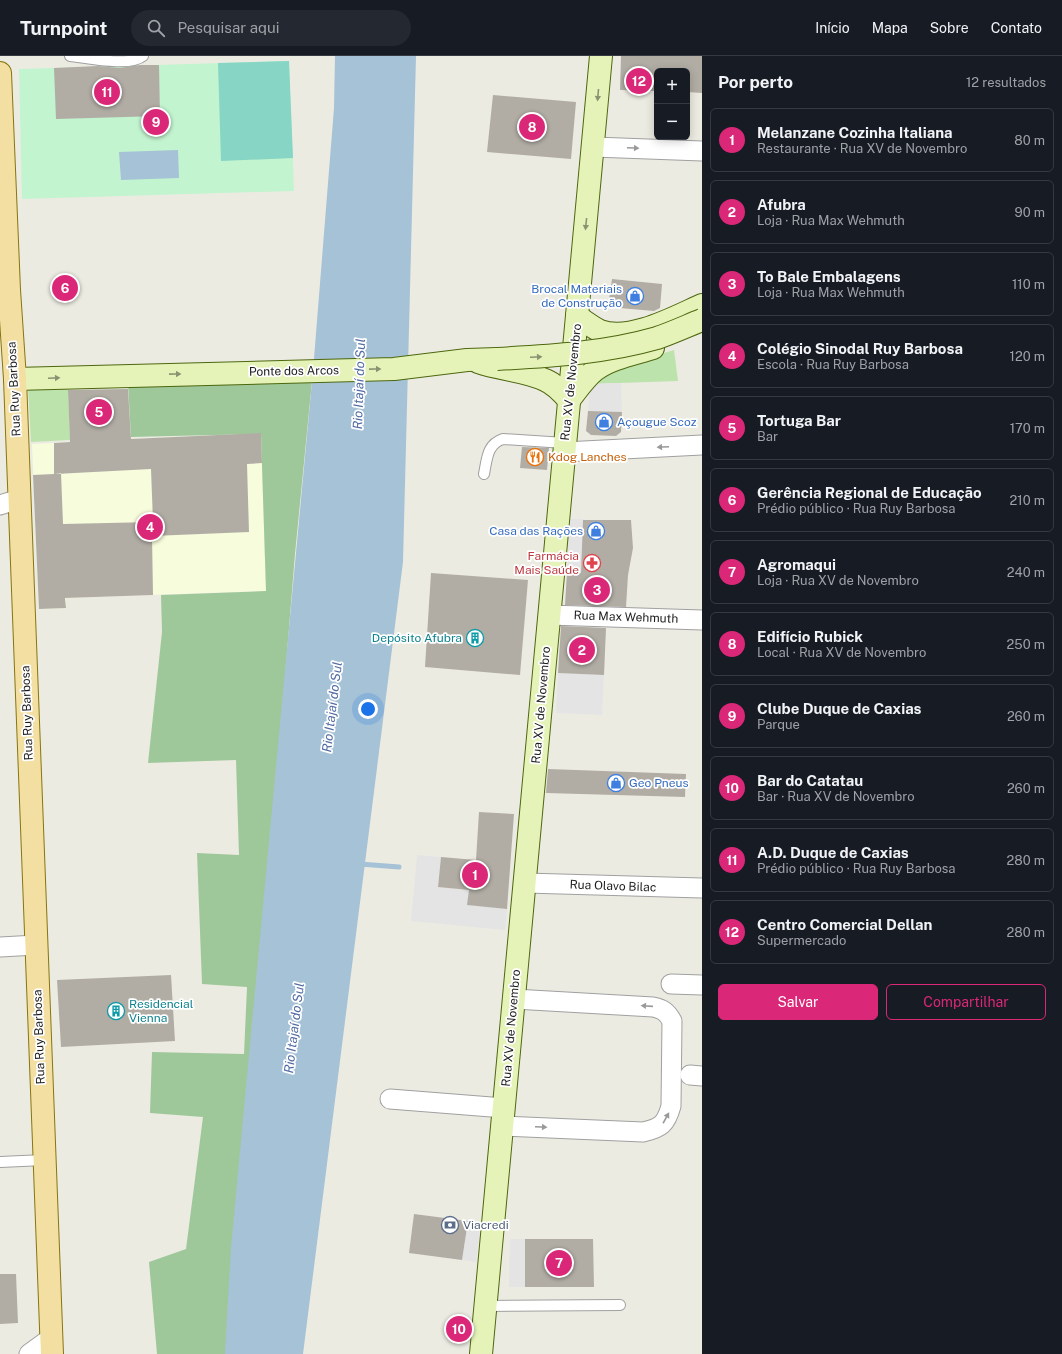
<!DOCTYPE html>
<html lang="pt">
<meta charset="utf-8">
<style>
body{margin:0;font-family:"Public Sans",sans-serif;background:#242831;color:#f1f3f6}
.controls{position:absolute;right:12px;top:12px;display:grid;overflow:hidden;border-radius:6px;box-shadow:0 2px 10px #0003}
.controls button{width:36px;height:36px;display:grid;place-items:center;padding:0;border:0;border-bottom:1px solid #363941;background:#171b24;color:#f1f3f6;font:20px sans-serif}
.you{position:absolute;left:368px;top:653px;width:14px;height:14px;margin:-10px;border:3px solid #fff;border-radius:50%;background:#1a73e8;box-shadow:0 0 0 6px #1a73e833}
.badge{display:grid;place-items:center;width:26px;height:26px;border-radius:50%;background:#db2777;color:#fff;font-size:13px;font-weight:700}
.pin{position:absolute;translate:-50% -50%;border:2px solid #fff;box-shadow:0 1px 4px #0006}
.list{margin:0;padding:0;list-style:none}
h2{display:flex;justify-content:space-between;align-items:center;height:52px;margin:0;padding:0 16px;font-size:17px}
h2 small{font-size:13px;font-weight:400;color:#9ea1a6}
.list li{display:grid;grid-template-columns:26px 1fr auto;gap:12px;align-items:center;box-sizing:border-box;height:64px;margin:0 8px 8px;padding:0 8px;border:1px solid #363941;border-radius:6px}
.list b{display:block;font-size:15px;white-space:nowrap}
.list p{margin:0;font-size:13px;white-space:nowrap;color:#9ea1a6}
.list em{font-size:13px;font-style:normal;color:#9ea1a6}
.actions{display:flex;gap:8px;padding:12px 16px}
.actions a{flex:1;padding:9px 0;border:1px solid #db2777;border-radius:6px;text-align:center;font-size:14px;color:#db2777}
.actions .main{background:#db2777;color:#fff}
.icon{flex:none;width:22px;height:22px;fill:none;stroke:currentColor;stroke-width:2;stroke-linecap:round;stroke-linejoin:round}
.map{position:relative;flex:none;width:702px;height:1298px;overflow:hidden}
header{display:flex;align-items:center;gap:24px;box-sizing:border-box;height:56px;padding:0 20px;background:#171b24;border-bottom:1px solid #363941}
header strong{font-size:19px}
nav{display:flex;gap:22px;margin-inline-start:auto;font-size:14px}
.search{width:280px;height:36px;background:#242831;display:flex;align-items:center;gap:10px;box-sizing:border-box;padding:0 14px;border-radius:22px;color:#9ea1a6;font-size:15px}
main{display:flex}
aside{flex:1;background:#171b24}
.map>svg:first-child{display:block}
.education{fill:#f6fcdc}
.grass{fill:#bce3ac}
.forest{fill:#9fc89a}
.park{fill:#c2f4cf}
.pitch{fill:#86d5c5}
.parking{fill:#e4e4e4}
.water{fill:#a6c2d6}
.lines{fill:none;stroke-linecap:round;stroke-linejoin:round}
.stream{stroke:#a6c2d6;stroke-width:5}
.building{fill:#b1ada5;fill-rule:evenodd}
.service-casing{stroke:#a0a0a0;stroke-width:12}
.minor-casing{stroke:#a0a0a0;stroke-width:21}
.secondary-casing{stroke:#4d670e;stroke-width:24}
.primary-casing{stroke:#87750d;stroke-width:24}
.service{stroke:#fff;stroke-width:10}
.minor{stroke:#fff;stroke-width:19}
.secondary{stroke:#e5f3b9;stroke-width:22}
.primary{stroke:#f3dfa1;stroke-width:22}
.secondary-bridge-casing{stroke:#4d670e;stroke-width:24;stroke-linecap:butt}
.secondary-bridge{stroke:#e5f3b9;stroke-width:22}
.oneway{fill:#8b9272}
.oneway2{fill:#999}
.labels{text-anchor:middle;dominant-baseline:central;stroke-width:3.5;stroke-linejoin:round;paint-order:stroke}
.shop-label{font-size:12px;fill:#366cbe;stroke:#fff;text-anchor:end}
.street-label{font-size:12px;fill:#1c1c1c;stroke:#fff}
.food-label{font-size:12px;fill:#c56008;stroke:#fff;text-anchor:start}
.health-label{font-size:12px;fill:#be3a42;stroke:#fff;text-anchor:end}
.culture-label{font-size:12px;fill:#0d838f;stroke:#fff;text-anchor:end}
.service-label{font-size:12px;fill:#4e5e75;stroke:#fff;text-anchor:start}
.water-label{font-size:13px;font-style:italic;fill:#516ba2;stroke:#fff}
</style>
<header>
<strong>Turnpoint</strong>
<div class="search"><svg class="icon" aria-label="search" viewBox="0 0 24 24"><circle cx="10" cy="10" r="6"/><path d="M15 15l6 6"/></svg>Pesquisar aqui</div>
<nav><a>Início</a><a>Mapa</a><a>Sobre</a><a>Contato</a></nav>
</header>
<main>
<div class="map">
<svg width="702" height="1298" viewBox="0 0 702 1298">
<rect width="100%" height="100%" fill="#ecebe2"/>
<polygon class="education" points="261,377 266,535 66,542 66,552 39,553 32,388"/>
<g class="grass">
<polygon points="674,294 678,325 590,328 594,318"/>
<polygon points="68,330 70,384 31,386 28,331"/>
</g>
<polygon class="forest" points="313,315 295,498 230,1298 157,1298 149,1206 186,1193 203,1061 150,1057 152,996 244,998 247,931 202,928 197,797 239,799 236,704 148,707 162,576 161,539 266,535 261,378 131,381 128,327"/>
<polygon class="park" points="289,5 294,135 22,143 19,13"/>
<polygon class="pitch" points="289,5 293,102 221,105 218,7"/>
<g class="parking">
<polygon points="621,327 622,356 588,355 590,328"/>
<polygon points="569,463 583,463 581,517 567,516"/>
<polygon points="558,617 604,619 602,659 556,657"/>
<polygon points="417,799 441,801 438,831 469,834 468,849 507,853 505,874 411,865"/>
<polygon points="468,1165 481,1166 476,1206 462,1204"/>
<polygon points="510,1183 525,1183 525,1231 509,1231"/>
</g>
<g class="water">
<polygon points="335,0 416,0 403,506 303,1298 225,1298 231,1192 313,315 334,52"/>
<polygon points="178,94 179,122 121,124 119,96"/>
</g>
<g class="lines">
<polyline class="stream" points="360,808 399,811"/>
</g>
<g class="building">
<polygon points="621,0 702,0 702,37 687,36 687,15 657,15 657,35 620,34"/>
<polygon points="140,9 159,9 160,60 56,63 54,12 98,10 119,12"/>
<polygon points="493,39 576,46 571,103 487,96"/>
<polygon points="612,223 662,228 660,252 654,255 608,251"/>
<path d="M128,333L131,383L261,377L262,407L247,408L249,476L152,480L153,539L65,542L66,552L39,553L33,419L54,418V387L70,386L68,334ZM151,413L153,466L63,468L61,417L55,418Z"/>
<polygon points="588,355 622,356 621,376 616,380 591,379 586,375"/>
<polygon points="522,391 549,392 547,414 520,412"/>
<polygon points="583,464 631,464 633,492 628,519 626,551 565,549 567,516 581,517"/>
<polygon points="431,517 528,524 520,619 425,611"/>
<polygon points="561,570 606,572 604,619 558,617"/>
<polygon points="548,713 686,718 685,741 546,737"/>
<polygon points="479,756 514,758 507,853 467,849 469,834 438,831 441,801 476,804"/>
<polygon points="171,919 175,985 61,991 57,924"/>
<polygon points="414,1158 468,1165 462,1204 409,1197"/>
<polygon points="525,1183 593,1183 594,1231 525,1231"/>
<polygon points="0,1218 16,1218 18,1267 0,1268"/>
<polygon points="451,1263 468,1265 467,1283 449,1281"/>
</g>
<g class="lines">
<g class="service-casing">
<g id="service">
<path d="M70,0C88,2 130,11 143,0"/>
<path d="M484,418C487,403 487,388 503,383L565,387"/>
<polyline points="0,1106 44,1104"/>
<polyline points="486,1250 620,1249"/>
</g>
</g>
<g class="minor-casing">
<g id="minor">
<polyline points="594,91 702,95"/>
<polyline points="564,396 702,389"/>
<polyline points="0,449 19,443"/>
<polyline points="549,559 702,564"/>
<polyline points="525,827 702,832"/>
<polyline points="0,891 36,889"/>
<polyline points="671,928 702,929"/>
<polyline points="690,1019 702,1020"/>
<polyline points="390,1043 504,1052"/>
<path d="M502,1070L643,1076C661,1072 666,1068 671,1050L672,965C667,956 663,953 653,951L514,943"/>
<polyline points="29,1298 51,1282"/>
</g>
</g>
<g class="secondary-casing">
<g id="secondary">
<path d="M577,260C584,265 592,271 600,275C630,286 675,261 702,249"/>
<path d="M478,306C500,314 525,314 545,324C555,328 562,336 569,344"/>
<polyline points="15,323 394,313 467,304 497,303"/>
<path d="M569,344C577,334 585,322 595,314C611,302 634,298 653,292"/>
<polyline points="481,1298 601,0"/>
</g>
</g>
<g class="primary-casing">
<polyline id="primary" points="0,17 9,234 15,323 52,1298"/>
</g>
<use href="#service" class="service"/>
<use href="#minor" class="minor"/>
<use href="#secondary" class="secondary"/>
<use href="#primary" class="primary"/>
<g class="secondary-bridge-casing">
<path id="secondary-bridge" d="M497,303C551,300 605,297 657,282C672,277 687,270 702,264"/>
</g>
<use href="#secondary-bridge" class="secondary-bridge"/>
</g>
<defs><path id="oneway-solid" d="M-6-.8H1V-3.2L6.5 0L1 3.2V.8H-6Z"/></defs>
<g class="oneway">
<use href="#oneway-solid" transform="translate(598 39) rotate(95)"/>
<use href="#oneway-solid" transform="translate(586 168) rotate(96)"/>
<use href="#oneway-solid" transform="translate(536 301) rotate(-3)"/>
<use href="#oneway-solid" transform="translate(375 313) rotate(-1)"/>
<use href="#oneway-solid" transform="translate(175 318) rotate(-1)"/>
<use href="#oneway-solid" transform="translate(54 322) rotate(-2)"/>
</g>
<g class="oneway2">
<use href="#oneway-solid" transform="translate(633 92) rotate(2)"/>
<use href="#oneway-solid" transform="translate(663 391) rotate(177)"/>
<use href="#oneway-solid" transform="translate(647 950) rotate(-176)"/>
<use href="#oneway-solid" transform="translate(666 1062) rotate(-61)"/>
<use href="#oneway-solid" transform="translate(541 1071) rotate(2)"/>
</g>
<defs>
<g id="shop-ring" transform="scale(0.9)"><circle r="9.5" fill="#fff" stroke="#3f7fe0" stroke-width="1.5"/><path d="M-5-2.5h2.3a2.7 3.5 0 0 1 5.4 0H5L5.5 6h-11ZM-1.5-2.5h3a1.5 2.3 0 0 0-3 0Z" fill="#3f7fe0"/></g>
<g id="restaurant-ring" transform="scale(0.9)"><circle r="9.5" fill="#fff" stroke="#e8710a" stroke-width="1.5"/><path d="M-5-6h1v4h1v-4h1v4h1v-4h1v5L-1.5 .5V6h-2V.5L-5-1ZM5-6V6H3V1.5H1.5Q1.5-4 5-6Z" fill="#e8710a"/></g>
<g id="pharmacy-ring" transform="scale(0.9)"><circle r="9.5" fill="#fff" stroke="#e0444e" stroke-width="1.5"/><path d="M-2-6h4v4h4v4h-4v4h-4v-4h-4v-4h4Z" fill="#e0444e"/></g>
<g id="building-ring" transform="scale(0.9)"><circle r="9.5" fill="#fff" stroke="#0f9aa8" stroke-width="1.5"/><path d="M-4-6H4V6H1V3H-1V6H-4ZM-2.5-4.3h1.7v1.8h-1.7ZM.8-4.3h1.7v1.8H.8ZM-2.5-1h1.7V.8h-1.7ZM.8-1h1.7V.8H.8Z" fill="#0f9aa8"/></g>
<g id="bank-ring" transform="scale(0.9)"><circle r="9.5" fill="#fff" stroke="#5c6f8a" stroke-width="1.5"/><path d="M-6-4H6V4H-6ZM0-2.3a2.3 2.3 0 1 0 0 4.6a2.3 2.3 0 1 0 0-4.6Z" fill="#5c6f8a"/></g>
</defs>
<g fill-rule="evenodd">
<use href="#shop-ring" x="635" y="240"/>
<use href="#shop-ring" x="604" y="366"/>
<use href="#restaurant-ring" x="535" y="401"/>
<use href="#shop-ring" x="596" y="475"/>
<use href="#pharmacy-ring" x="592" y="507"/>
<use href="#building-ring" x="475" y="582"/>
<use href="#shop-ring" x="616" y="727"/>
<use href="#building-ring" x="116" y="955"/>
<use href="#bank-ring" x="450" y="1169"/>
</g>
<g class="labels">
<g class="shop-label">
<text x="622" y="233">Brocal Materiais<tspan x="622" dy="14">de Construção</tspan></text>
<text x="617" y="366" text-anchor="start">Açougue Scoz</text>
<text x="583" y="475">Casa das Rações</text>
<text x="629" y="727" text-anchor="start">Geo Pneus</text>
</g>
<g class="street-label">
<text transform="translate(294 315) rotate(-1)">Ponte dos Arcos</text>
<text transform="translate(571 326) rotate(-84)">Rua XV de Novembro</text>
<text transform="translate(14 333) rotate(-93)">Rua Ruy Barbosa</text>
<text transform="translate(626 561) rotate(2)">Rua Max Wehmuth</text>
<text transform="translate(541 649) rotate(-85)">Rua XV de Novembro</text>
<text transform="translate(27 657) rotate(-92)">Rua Ruy Barbosa</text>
<text transform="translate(613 830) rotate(2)">Rua Olavo Bilac</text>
<text transform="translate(511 972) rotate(-85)">Rua XV de Novembro</text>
<text transform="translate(39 981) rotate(-92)">Rua Ruy Barbosa</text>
</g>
<g class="food-label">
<text x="548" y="401">Kdog Lanches</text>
</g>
<g class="health-label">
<text x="579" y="500">Farmácia<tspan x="579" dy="14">Mais Saúde</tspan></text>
</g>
<g class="culture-label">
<text x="462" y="582">Depósito Afubra</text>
<text x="129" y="948" text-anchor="start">Residencial<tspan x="129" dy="14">Vienna</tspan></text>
</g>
<g class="service-label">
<text x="463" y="1169">Viacredi</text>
</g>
<g class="water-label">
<text transform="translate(359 328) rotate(-88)">Rio Itajaí do Sul</text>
<text transform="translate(332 651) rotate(-83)">Rio Itajaí do Sul</text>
<text transform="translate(294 972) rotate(-83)">Rio Itajaí do Sul</text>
</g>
</g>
</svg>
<div class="controls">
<button>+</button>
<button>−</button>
</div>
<div class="you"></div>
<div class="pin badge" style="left:475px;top:819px">1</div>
<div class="pin badge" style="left:582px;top:594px">2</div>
<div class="pin badge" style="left:597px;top:534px">3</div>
<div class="pin badge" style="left:150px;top:471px">4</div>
<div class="pin badge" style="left:99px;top:356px">5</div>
<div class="pin badge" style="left:65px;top:232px">6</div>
<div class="pin badge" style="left:559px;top:1207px">7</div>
<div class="pin badge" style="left:532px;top:71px">8</div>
<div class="pin badge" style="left:156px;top:66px">9</div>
<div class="pin badge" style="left:459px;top:1273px">10</div>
<div class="pin badge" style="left:107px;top:36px">11</div>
<div class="pin badge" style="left:639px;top:25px">12</div>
</div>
<aside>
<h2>Por perto<small>12 resultados</small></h2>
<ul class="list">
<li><span class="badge">1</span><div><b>Melanzane Cozinha Italiana</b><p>Restaurante · Rua XV de Novembro</p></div><em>80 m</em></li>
<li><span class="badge">2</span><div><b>Afubra</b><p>Loja · Rua Max Wehmuth</p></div><em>90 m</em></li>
<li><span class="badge">3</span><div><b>To Bale Embalagens</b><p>Loja · Rua Max Wehmuth</p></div><em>110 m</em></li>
<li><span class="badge">4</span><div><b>Colégio Sinodal Ruy Barbosa</b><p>Escola · Rua Ruy Barbosa</p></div><em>120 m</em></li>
<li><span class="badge">5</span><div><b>Tortuga Bar</b><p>Bar</p></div><em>170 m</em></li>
<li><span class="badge">6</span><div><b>Gerência Regional de Educação</b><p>Prédio público · Rua Ruy Barbosa</p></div><em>210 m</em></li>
<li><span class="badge">7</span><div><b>Agromaqui</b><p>Loja · Rua XV de Novembro</p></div><em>240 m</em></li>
<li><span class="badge">8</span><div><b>Edifício Rubick</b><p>Local · Rua XV de Novembro</p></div><em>250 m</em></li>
<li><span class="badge">9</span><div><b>Clube Duque de Caxias</b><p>Parque</p></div><em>260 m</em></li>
<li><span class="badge">10</span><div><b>Bar do Catatau</b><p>Bar · Rua XV de Novembro</p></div><em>260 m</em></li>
<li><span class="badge">11</span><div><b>A.D. Duque de Caxias</b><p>Prédio público · Rua Ruy Barbosa</p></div><em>280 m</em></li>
<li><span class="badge">12</span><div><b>Centro Comercial Dellan</b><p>Supermercado</p></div><em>280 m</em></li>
</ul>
<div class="actions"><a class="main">Salvar</a><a>Compartilhar</a></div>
</aside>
</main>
